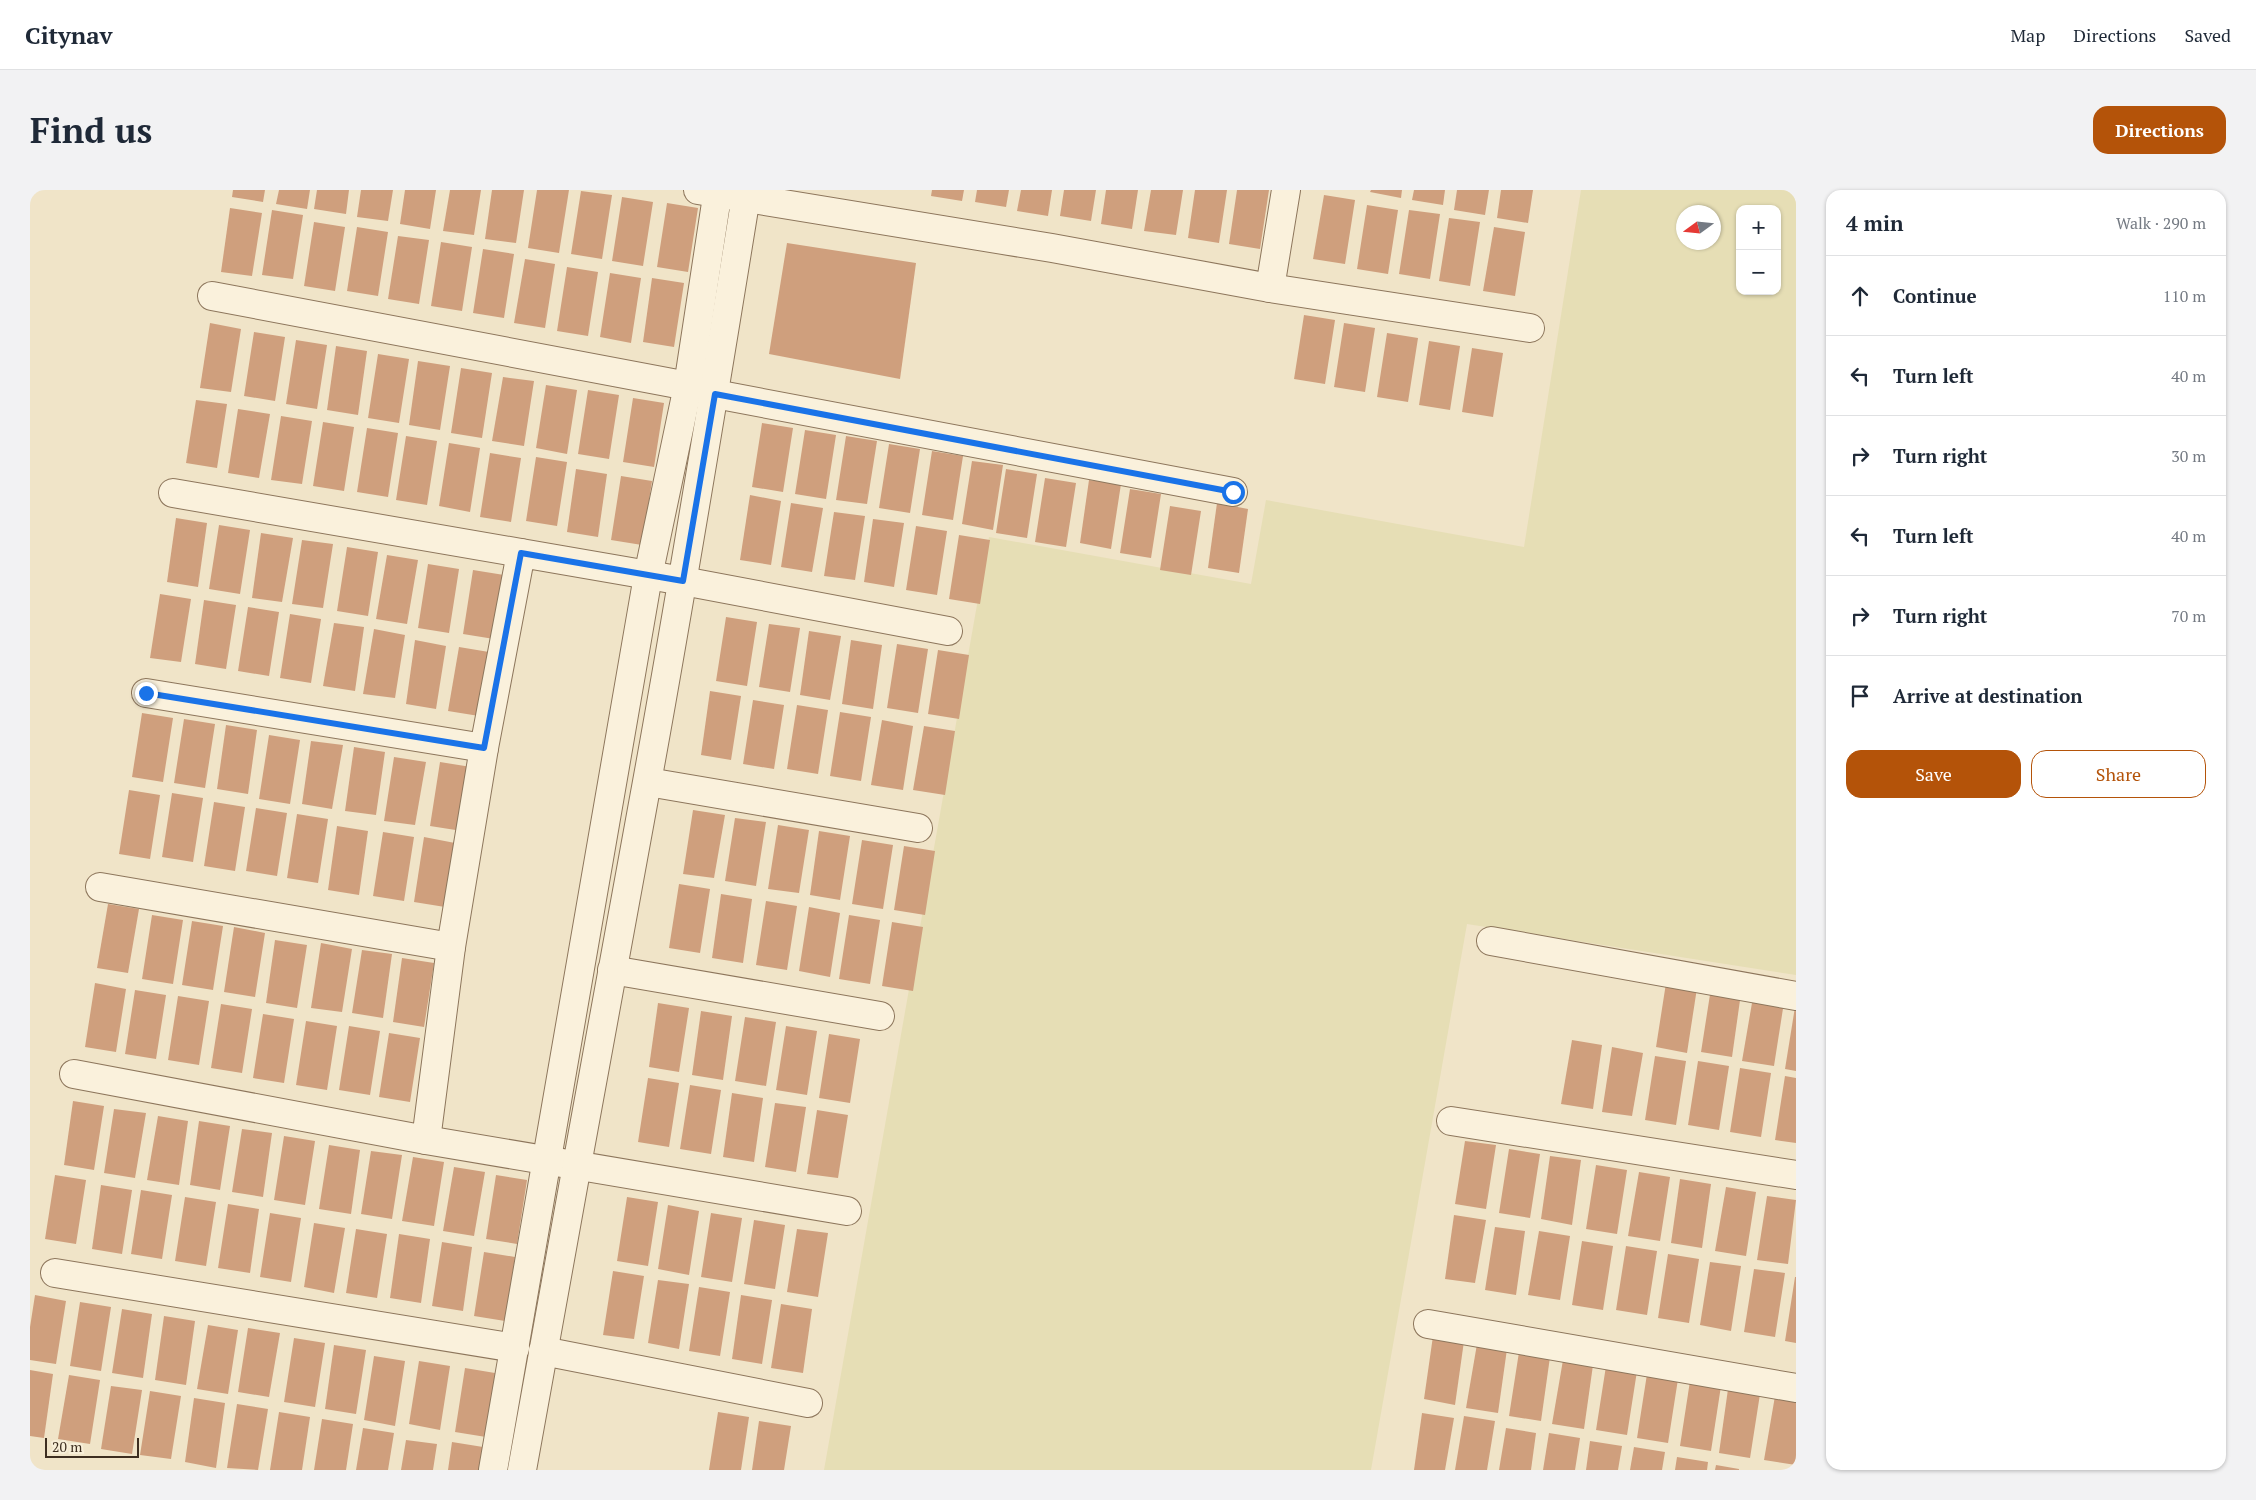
<!DOCTYPE html>
<meta charset="utf-8">
<style>
body{margin:0;font-family:"PT Serif",serif;background:#f2f2f3;color:#1f2937}
.controls{position:absolute;right:15px;top:15px;display:grid;overflow:hidden;border-radius:10px;box-shadow:0 1px 4px #0004}
.controls button{width:45px;height:45px;display:grid;place-items:center;padding:0;border:0;border-bottom:1px solid #e0e1e3;background:#fff;color:#1f2937;font:25px sans-serif}
.compass{position:absolute;left:1646px;top:15px;width:45px;height:45px;border-radius:50%;background:#fff;box-shadow:0 1px 4px #0004;rotate:255deg}
.scale{position:absolute;left:15px;bottom:12px;width:94px;box-sizing:border-box;padding-left:5px;border:2px solid #3d2e20;border-top:0;font-size:14px;line-height:18px;white-space:nowrap;color:#3d2e20;-webkit-text-stroke:4px #f7eed8;paint-order:stroke}
.stop{position:absolute;width:15px;height:15px;margin:-11px;border:4px solid #1a73e8;border-radius:50%;background:#fff}
.stop.end{background:#1a73e8;border-color:#fff;box-shadow:0 1px 5px #0008}
.list{margin:0;padding:0;list-style:none}
h2{display:flex;justify-content:space-between;align-items:center;height:65px;margin:0;padding:0 20px;font-size:21px}
h2 small{font-size:16px;font-weight:400;color:#747a83}
.list li{display:grid;grid-template-columns:32px 1fr auto;gap:15px;align-items:center;box-sizing:border-box;height:80px;padding:0 20px;border-top:1px solid #e0e1e3}
.list b{display:block;font-size:19px;white-space:nowrap}
.list em{font-size:16px;font-style:normal;color:#747a83}
.actions{display:flex;gap:10px;padding:15px 20px}
.actions a{flex:1;padding:11px 0;border:1px solid #b45309;border-radius:15px;text-align:center;font-size:18px;color:#b45309}
.actions .main{background:#b45309;color:#fff}
.icon{flex:none;width:28px;height:28px;fill:none;stroke:currentColor;stroke-width:2;stroke-linecap:round;stroke-linejoin:round}
.map{position:relative;flex:none;width:1766px;height:1280px;overflow:hidden;border-radius:15px}
header{display:flex;align-items:center;gap:30px;box-sizing:border-box;height:70px;padding:0 25px;background:#fff;border-bottom:1px solid #e0e1e3}
header strong{font-size:24px}
nav{display:flex;gap:28px;margin-inline-start:auto;font-size:18px}
.intro{display:flex;align-items:center;justify-content:space-between;box-sizing:border-box;height:120px;padding:0 30px}
h1{margin:0;font-size:35px}
.button{padding:12px 22px;border-radius:15px;background:#b45309;color:#fff;font-size:18px;font-weight:700}
main{display:flex;gap:30px;padding:0 30px}
aside{flex:1;background:#fff;border-radius:15px;box-shadow:0 1px 4px #0004}
.map>svg:first-child{display:block}
.farmland{fill:#e6deb5;fill-rule:evenodd}
.building{fill:#cf9f7d}
.lines{fill:none;stroke-linecap:round;stroke-linejoin:round}
.minor-casing{stroke:#8d765c;stroke-width:30}
.minor{stroke:#faf1dc;stroke-width:28}
.route{stroke:#1a73e8;stroke-width:6}
</style>
<header>
<strong>Citynav</strong>
<nav><a>Map</a><a>Directions</a><a>Saved</a></nav>
</header>
<div class="intro"><h1>Find us</h1><a class="button">Directions</a></div>
<main>
<div class="map">
<svg width="1766" height="1280" viewBox="0 0 1766 1280">
<rect width="100%" height="100%" fill="#f0e4c8"/>
<path class="farmland" d="M1551,0H1766V785L1437,734L1341,1280H794L959,347L1221,394L1236,310L1494,357ZM1710,19H1747V101H1710ZM1654,22H1684V52H1654Z"/>
<g class="building">
<polygon points="203,0 235,0 233,12 202,7"/>
<polygon points="249,0 280,0 277,19 246,14"/>
<polygon points="287,0 319,0 316,24 284,19"/>
<polygon points="331,0 363,0 358,31 327,27"/>
<polygon points="375,0 406,0 400,39 370,34"/>
<polygon points="420,0 451,0 444,45 413,41"/>
<polygon points="462,0 494,0 486,53 455,49"/>
<polygon points="507,0 539,0 529,63 498,58"/>
<polygon points="902,0 934,0 932,11 901,6"/>
<polygon points="947,0 979,0 976,17 945,12"/>
<polygon points="991,0 1022,0 1018,26 987,21"/>
<polygon points="1034,0 1066,0 1061,31 1030,26"/>
<polygon points="1076,0 1108,0 1102,39 1071,34"/>
<polygon points="1121,0 1153,0 1146,45 1114,41"/>
<polygon points="1165,0 1197,0 1189,53 1158,48"/>
<polygon points="1207,0 1239,0 1230,59 1199,54"/>
<polygon points="1341,0 1372,0 1371,8 1340,2"/>
<polygon points="1384,0 1415,0 1413,15 1382,10"/>
<polygon points="1427,0 1459,0 1455,25 1424,20"/>
<polygon points="1471,0 1503,0 1498,33 1467,28"/>
<polygon points="551,1 582,5 572,69 541,64"/>
<polygon points="1294,5 1325,10 1315,74 1283,69"/>
<polygon points="592,7 623,12 613,76 582,71"/>
<polygon points="637,13 668,18 658,82 627,77"/>
<polygon points="1337,15 1368,20 1358,84 1327,79"/>
<polygon points="200,18 232,23 222,86 191,82"/>
<polygon points="242,20 273,25 263,89 232,85"/>
<polygon points="1379,20 1410,24 1400,89 1369,84"/>
<polygon points="1419,28 1450,32 1440,96 1409,91"/>
<polygon points="284,32 315,37 305,101 274,96"/>
<polygon points="327,37 358,42 348,106 317,101"/>
<polygon points="1464,37 1495,42 1485,106 1453,101"/>
<polygon points="368,46 399,50 389,114 358,109"/>
<polygon points="411,52 442,57 432,121 401,116"/>
<polygon points="757,53 886,73 870,189 739,164"/>
<polygon points="453,59 484,64 474,128 443,123"/>
<polygon points="495,69 525,74 515,138 484,133"/>
<polygon points="537,77 568,82 558,146 527,141"/>
<polygon points="580,83 611,88 601,153 570,147"/>
<polygon points="622,88 654,93 644,157 613,152"/>
<polygon points="1274,125 1305,130 1295,194 1264,189"/>
<polygon points="180,133 211,139 201,202 170,198"/>
<polygon points="1314,133 1345,138 1335,202 1304,197"/>
<polygon points="224,142 255,147 245,211 214,206"/>
<polygon points="1357,143 1388,148 1378,212 1347,207"/>
<polygon points="266,150 297,155 287,219 256,214"/>
<polygon points="1399,151 1430,156 1420,220 1389,215"/>
<polygon points="306,156 337,161 328,225 297,220"/>
<polygon points="1442,158 1473,163 1463,227 1432,222"/>
<polygon points="348,164 379,169 369,233 338,228"/>
<polygon points="388,171 420,176 410,240 379,235"/>
<polygon points="431,178 462,183 452,248 421,243"/>
<polygon points="473,187 504,191 494,256 462,251"/>
<polygon points="516,195 547,200 537,264 506,258"/>
<polygon points="558,200 589,205 579,269 548,264"/>
<polygon points="603,208 634,213 624,277 593,272"/>
<polygon points="166,210 197,214 187,278 156,273"/>
<polygon points="208,219 240,224 229,288 198,283"/>
<polygon points="251,226 282,231 272,294 241,290"/>
<polygon points="293,232 324,237 314,301 283,296"/>
<polygon points="732,233 763,238 753,302 722,297"/>
<polygon points="337,238 368,243 358,307 327,302"/>
<polygon points="775,240 806,245 796,309 765,304"/>
<polygon points="376,246 407,251 397,315 366,310"/>
<polygon points="816,246 847,251 837,314 806,310"/>
<polygon points="419,253 450,258 440,322 409,316"/>
<polygon points="859,254 890,259 880,323 849,318"/>
<polygon points="902,261 933,266 923,330 892,325"/>
<polygon points="460,263 491,268 481,332 450,327"/>
<polygon points="506,267 537,272 527,336 496,331"/>
<polygon points="942,271 973,275 963,340 932,334"/>
<polygon points="546,279 577,284 568,347 537,342"/>
<polygon points="976,279 1007,284 997,348 966,343"/>
<polygon points="591,286 622,291 612,355 581,350"/>
<polygon points="1015,288 1046,293 1036,357 1005,352"/>
<polygon points="1059,290 1091,294 1081,359 1050,353"/>
<polygon points="1100,299 1131,304 1121,368 1090,363"/>
<polygon points="720,305 751,311 741,375 710,370"/>
<polygon points="761,313 793,318 782,382 751,377"/>
<polygon points="1187,313 1218,319 1209,383 1178,378"/>
<polygon points="1140,316 1171,321 1161,385 1130,380"/>
<polygon points="804,322 835,326 825,390 794,386"/>
<polygon points="146,328 177,333 168,397 137,392"/>
<polygon points="843,329 874,333 864,397 834,392"/>
<polygon points="189,335 220,340 210,404 179,399"/>
<polygon points="886,336 917,341 907,405 876,400"/>
<polygon points="231,343 263,348 252,412 222,408"/>
<polygon points="929,345 960,350 950,414 919,409"/>
<polygon points="272,350 303,354 293,418 262,414"/>
<polygon points="317,357 348,362 338,426 307,421"/>
<polygon points="357,365 388,370 377,434 346,429"/>
<polygon points="398,374 429,379 419,443 388,438"/>
<polygon points="443,380 474,385 464,449 433,444"/>
<polygon points="130,404 161,409 151,472 120,468"/>
<polygon points="174,410 206,415 196,479 165,474"/>
<polygon points="218,417 249,422 239,486 208,481"/>
<polygon points="260,424 291,429 281,493 250,488"/>
<polygon points="696,427 727,432 717,496 686,491"/>
<polygon points="304,433 334,437 325,501 293,496"/>
<polygon points="739,434 770,438 760,502 729,497"/>
<polygon points="344,439 375,445 365,508 333,504"/>
<polygon points="779,441 811,446 800,510 770,505"/>
<polygon points="385,450 416,456 406,519 376,514"/>
<polygon points="821,450 852,455 843,519 812,514"/>
<polygon points="867,454 898,459 888,523 857,518"/>
<polygon points="429,457 459,462 449,526 418,521"/>
<polygon points="908,460 939,465 929,529 898,524"/>
<polygon points="680,501 711,506 701,570 671,565"/>
<polygon points="723,510 754,515 744,579 713,574"/>
<polygon points="767,515 798,520 788,584 757,579"/>
<polygon points="810,522 841,527 831,591 800,586"/>
<polygon points="112,523 143,528 133,592 102,587"/>
<polygon points="154,529 185,534 175,598 144,593"/>
<polygon points="852,530 883,536 873,600 841,595"/>
<polygon points="196,535 227,540 218,604 187,599"/>
<polygon points="894,536 925,541 915,605 883,600"/>
<polygon points="239,545 270,550 260,614 229,609"/>
<polygon points="281,551 313,555 302,619 272,614"/>
<polygon points="324,557 355,562 346,625 315,621"/>
<polygon points="364,567 396,572 385,635 354,631"/>
<polygon points="410,572 441,577 432,641 400,636"/>
<polygon points="99,600 130,605 120,669 89,664"/>
<polygon points="142,603 173,608 163,672 132,667"/>
<polygon points="184,612 215,617 205,681 174,676"/>
<polygon points="226,618 257,623 247,686 216,681"/>
<polygon points="663,620 695,625 684,688 653,684"/>
<polygon points="267,624 298,629 288,693 257,688"/>
<polygon points="705,628 736,632 726,696 695,691"/>
<polygon points="748,635 779,640 769,703 738,699"/>
<polygon points="307,636 338,641 329,705 298,700"/>
<polygon points="789,641 820,646 810,710 780,705"/>
<polygon points="353,642 384,647 374,711 343,706"/>
<polygon points="394,647 425,653 415,717 384,712"/>
<polygon points="832,650 863,655 853,719 822,714"/>
<polygon points="874,656 905,661 895,725 864,720"/>
<polygon points="649,694 680,699 670,763 639,758"/>
<polygon points="691,704 722,709 713,773 682,768"/>
<polygon points="736,711 767,716 757,780 726,775"/>
<polygon points="78,714 109,719 98,783 67,778"/>
<polygon points="779,717 810,723 800,787 769,781"/>
<polygon points="122,725 153,730 143,794 112,789"/>
<polygon points="819,725 850,730 840,794 809,789"/>
<polygon points="162,731 193,736 183,800 152,795"/>
<polygon points="862,732 893,737 883,801 852,796"/>
<polygon points="204,737 235,743 225,807 194,802"/>
<polygon points="245,750 277,755 267,818 236,813"/>
<polygon points="291,753 322,759 312,822 281,818"/>
<polygon points="332,760 362,764 353,828 322,823"/>
<polygon points="372,768 404,773 394,837 363,832"/>
<polygon points="65,793 96,799 86,862 55,857"/>
<polygon points="1636,793 1667,798 1657,863 1626,857"/>
<polygon points="1681,798 1711,803 1702,867 1671,862"/>
<polygon points="105,800 136,805 126,869 95,864"/>
<polygon points="148,806 179,811 169,875 138,870"/>
<polygon points="1723,807 1754,812 1744,876 1712,871"/>
<polygon points="628,813 659,818 649,882 619,877"/>
<polygon points="191,814 222,819 212,883 181,878"/>
<polygon points="1765,817 1766,817 1766,881 1755,879"/>
<polygon points="671,821 702,826 693,890 662,885"/>
<polygon points="233,824 264,829 254,893 223,888"/>
<polygon points="715,827 746,832 736,896 705,891"/>
<polygon points="276,831 307,836 297,900 266,895"/>
<polygon points="319,836 350,841 340,905 309,900"/>
<polygon points="756,836 787,841 777,905 746,900"/>
<polygon points="359,843 390,848 380,912 349,907"/>
<polygon points="799,844 830,849 820,913 789,908"/>
<polygon points="1542,850 1572,855 1563,919 1531,914"/>
<polygon points="1582,857 1613,863 1602,926 1572,922"/>
<polygon points="1625,866 1656,871 1646,935 1615,930"/>
<polygon points="1668,871 1699,876 1689,940 1658,935"/>
<polygon points="1710,878 1741,883 1731,947 1700,942"/>
<polygon points="1755,886 1766,888 1766,953 1745,950"/>
<polygon points="618,888 649,893 639,957 608,952"/>
<polygon points="660,895 691,900 681,964 650,959"/>
<polygon points="702,903 733,908 724,972 693,967"/>
<polygon points="43,911 74,916 64,980 34,975"/>
<polygon points="745,913 776,917 766,982 735,977"/>
<polygon points="84,919 116,923 105,988 74,983"/>
<polygon points="787,920 818,925 808,988 777,984"/>
<polygon points="128,926 158,931 149,995 117,990"/>
<polygon points="169,931 200,936 190,1000 160,995"/>
<polygon points="212,939 242,943 233,1007 202,1002"/>
<polygon points="254,946 285,951 275,1015 244,1010"/>
<polygon points="1435,951 1466,955 1456,1019 1425,1014"/>
<polygon points="299,955 330,960 321,1024 289,1019"/>
<polygon points="1479,959 1510,964 1500,1028 1469,1023"/>
<polygon points="341,961 372,965 362,1029 331,1024"/>
<polygon points="1520,966 1551,970 1542,1035 1511,1029"/>
<polygon points="383,967 414,972 404,1036 372,1031"/>
<polygon points="1566,975 1597,980 1587,1044 1556,1039"/>
<polygon points="424,977 455,982 444,1046 413,1041"/>
<polygon points="1609,982 1640,987 1630,1051 1598,1046"/>
<polygon points="25,985 56,990 46,1054 15,1049"/>
<polygon points="466,985 497,990 487,1054 456,1049"/>
<polygon points="1650,989 1681,994 1672,1058 1641,1053"/>
<polygon points="71,995 102,1000 92,1064 62,1059"/>
<polygon points="1696,997 1726,1002 1716,1066 1685,1061"/>
<polygon points="111,1000 142,1005 132,1069 101,1064"/>
<polygon points="1737,1006 1766,1010 1758,1074 1727,1070"/>
<polygon points="155,1007 186,1012 176,1076 145,1071"/>
<polygon points="597,1007 628,1012 618,1076 587,1071"/>
<polygon points="198,1014 229,1019 220,1083 188,1078"/>
<polygon points="638,1015 669,1021 659,1085 628,1079"/>
<polygon points="240,1023 271,1028 261,1092 230,1087"/>
<polygon points="681,1023 712,1028 702,1092 671,1087"/>
<polygon points="1424,1025 1456,1030 1445,1093 1415,1089"/>
<polygon points="724,1030 755,1035 745,1099 714,1094"/>
<polygon points="284,1033 315,1038 304,1103 274,1097"/>
<polygon points="1465,1037 1495,1041 1486,1105 1455,1100"/>
<polygon points="326,1039 357,1044 347,1108 316,1103"/>
<polygon points="767,1039 798,1043 788,1107 757,1102"/>
<polygon points="1509,1041 1540,1046 1530,1110 1498,1105"/>
<polygon points="369,1044 400,1049 391,1113 360,1108"/>
<polygon points="1552,1051 1583,1056 1573,1120 1542,1115"/>
<polygon points="412,1052 442,1057 433,1121 402,1116"/>
<polygon points="1596,1056 1627,1061 1617,1125 1586,1120"/>
<polygon points="454,1062 485,1067 475,1131 444,1126"/>
<polygon points="1638,1064 1669,1069 1659,1133 1628,1128"/>
<polygon points="1680,1072 1711,1076 1701,1141 1670,1135"/>
<polygon points="1724,1079 1755,1083 1745,1147 1714,1142"/>
<polygon points="583,1081 614,1086 604,1149 573,1145"/>
<polygon points="1765,1087 1766,1087 1766,1153 1755,1151"/>
<polygon points="628,1090 659,1094 649,1159 618,1153"/>
<polygon points="669,1097 700,1102 690,1166 659,1161"/>
<polygon points="5,1105 36,1111 26,1174 0,1170 0,1137"/>
<polygon points="711,1105 742,1110 732,1174 702,1169"/>
<polygon points="50,1112 81,1117 71,1181 40,1176"/>
<polygon points="751,1114 782,1119 773,1183 741,1178"/>
<polygon points="92,1119 122,1124 113,1188 82,1183"/>
<polygon points="134,1126 165,1131 156,1195 125,1190"/>
<polygon points="178,1135 208,1140 198,1204 167,1199"/>
<polygon points="218,1138 250,1143 239,1207 208,1202"/>
<polygon points="1403,1146 1434,1151 1425,1215 1394,1209"/>
<polygon points="264,1148 295,1153 285,1217 254,1212"/>
<polygon points="1447,1154 1477,1159 1468,1223 1436,1218"/>
<polygon points="304,1155 336,1160 326,1224 295,1219"/>
<polygon points="1489,1162 1520,1167 1511,1231 1479,1226"/>
<polygon points="344,1166 375,1171 365,1236 334,1230"/>
<polygon points="1533,1170 1563,1175 1554,1239 1522,1234"/>
<polygon points="389,1171 420,1176 410,1240 379,1234"/>
<polygon points="1576,1176 1607,1181 1597,1245 1566,1240"/>
<polygon points="435,1178 465,1183 456,1247 425,1242"/>
<polygon points="0,1180 23,1184 14,1248 0,1246"/>
<polygon points="1617,1184 1648,1189 1638,1253 1607,1248"/>
<polygon points="39,1185 70,1190 60,1254 28,1249"/>
<polygon points="1660,1191 1691,1196 1681,1261 1650,1256"/>
<polygon points="81,1196 112,1200 102,1264 71,1259"/>
<polygon points="1698,1199 1730,1204 1720,1268 1689,1263"/>
<polygon points="120,1201 151,1206 141,1269 110,1265"/>
<polygon points="1745,1206 1766,1209 1766,1275 1734,1270"/>
<polygon points="164,1208 195,1213 186,1278 155,1272"/>
<polygon points="207,1214 238,1219 228,1280 197,1278"/>
<polygon points="249,1222 280,1227 272,1280 240,1280"/>
<polygon points="688,1222 719,1227 711,1280 679,1280"/>
<polygon points="1392,1223 1424,1228 1415,1280 1384,1280"/>
<polygon points="1434,1226 1465,1231 1457,1280 1425,1280"/>
<polygon points="292,1229 323,1234 316,1280 284,1280"/>
<polygon points="729,1231 761,1236 754,1280 722,1280"/>
<polygon points="333,1238 364,1243 358,1280 326,1280"/>
<polygon points="1476,1238 1506,1243 1501,1280 1469,1280"/>
<polygon points="1519,1243 1550,1248 1545,1280 1513,1280"/>
<polygon points="376,1250 407,1254 403,1280 371,1280"/>
<polygon points="1560,1251 1592,1256 1588,1280 1556,1280"/>
<polygon points="422,1252 453,1257 450,1280 418,1280"/>
<polygon points="1604,1257 1635,1262 1632,1280 1600,1280"/>
<polygon points="1647,1267 1678,1272 1677,1280 1645,1280"/>
<polygon points="1686,1275 1709,1279 1709,1280 1685,1280"/>
</g>
<g class="lines">
<g class="minor-casing">
<g id="minor">
<polyline points="668,0 1022,58 1240,98 1500,138"/>
<polyline points="1240,98 1256,0"/>
<polyline points="182,106 658,196"/>
<polyline points="685,204 1203,302"/>
<polyline points="143,303 491,363"/>
<polyline points="116,503 454,558"/>
<polyline points="618,592 888,638"/>
<polyline points="70,697 421,757"/>
<polyline points="1461,751 1766,806"/>
<polyline points="582,780 850,826"/>
<polyline points="44,884 396,950 817,1021"/>
<polyline points="1421,931 1766,985"/>
<polyline points="396,950 421,757 454,558 491,363 653,391 918,441"/>
<polyline points="25,1083 485,1158"/>
<polyline points="1398,1134 1766,1198"/>
<polyline points="513,1161 778,1213"/>
<polyline points="463,1280 618,386 658,196 688,0"/>
<path d="M492,1280C532,1050 576,822 617,592C653,395 685,198 717,0"/>
</g>
</g>
<use href="#minor" class="minor"/>
</g>
<g class="lines">
<polyline class="route" points="116,503 454,558 491,363 653,391 685,204 1203,302"/>
</g>
</svg>
<div class="controls">
<button>+</button>
<button>−</button>
</div>
<svg class="compass" viewBox="-18 -18 36 36"><path d="M0-13l5 13h-10z" fill="#e53935"/><path d="M0 13l5-13h-10z" fill="#747a83"/></svg>
<div class="scale">20 m</div>
<div class="stop" style="left:1203px;top:302px"></div>
<div class="stop end" style="left:116px;top:503px"></div>
</div>
<aside>
<h2>4 min<small>Walk · 290 m</small></h2>
<ul class="list">
<li><svg class="icon" aria-label="ahead" viewBox="0 0 24 24"><path d="M12 20V5M6 11l6-6 6 6"/></svg><div><b>Continue</b></div><em>110 m</em></li>
<li><svg class="icon" aria-label="left" viewBox="0 0 24 24"><path d="M17 20v-9H6M10 6l-5 5 5 5"/></svg><div><b>Turn left</b></div><em>40 m</em></li>
<li><svg class="icon" aria-label="right" viewBox="0 0 24 24"><path d="M7 20v-9h11M14 6l5 5-5 5"/></svg><div><b>Turn right</b></div><em>30 m</em></li>
<li><svg class="icon" aria-label="left" viewBox="0 0 24 24"><path d="M17 20v-9H6M10 6l-5 5 5 5"/></svg><div><b>Turn left</b></div><em>40 m</em></li>
<li><svg class="icon" aria-label="right" viewBox="0 0 24 24"><path d="M7 20v-9h11M14 6l5 5-5 5"/></svg><div><b>Turn right</b></div><em>70 m</em></li>
<li><svg class="icon" aria-label="arrive" viewBox="0 0 24 24"><path d="M6 21V4h12l-3 4 3 4H6"/></svg><div><b>Arrive at destination</b></div></li>
</ul>
<div class="actions"><a class="main">Save</a><a>Share</a></div>
</aside>
</main>
